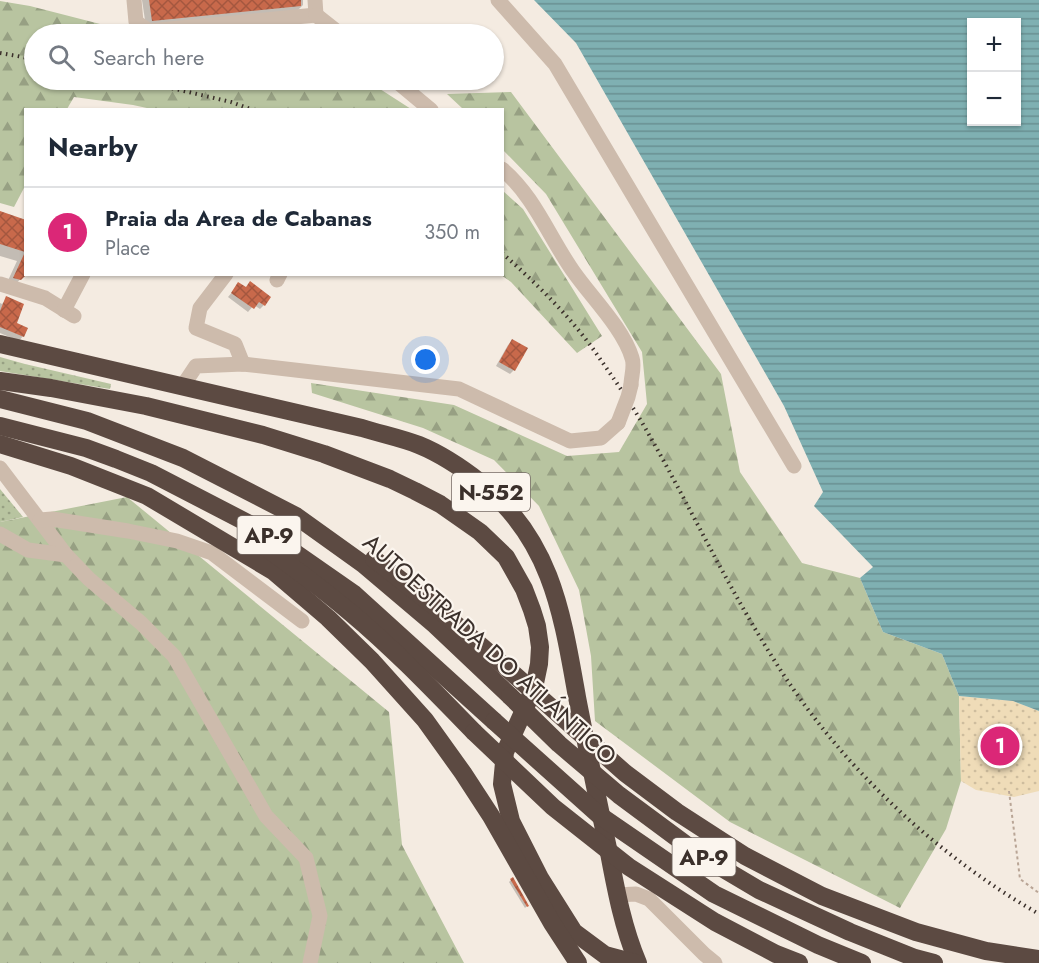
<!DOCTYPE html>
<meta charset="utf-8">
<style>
body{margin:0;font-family:Jost,sans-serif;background:#f6f6f7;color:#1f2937}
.controls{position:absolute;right:18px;top:18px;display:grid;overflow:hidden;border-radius:0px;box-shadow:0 2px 4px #0004}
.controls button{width:54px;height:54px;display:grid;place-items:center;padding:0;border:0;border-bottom:2px solid #e0e1e3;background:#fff;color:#1f2937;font:30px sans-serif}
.you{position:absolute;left:426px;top:360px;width:21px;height:21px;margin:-15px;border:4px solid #fff;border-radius:50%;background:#1a73e8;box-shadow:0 0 0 9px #1a73e833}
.badge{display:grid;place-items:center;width:39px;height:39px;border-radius:50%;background:#db2777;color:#fff;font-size:20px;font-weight:700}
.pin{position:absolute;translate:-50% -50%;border:3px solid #fff;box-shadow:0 2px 6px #0006}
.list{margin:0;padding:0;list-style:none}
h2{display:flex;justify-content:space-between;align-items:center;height:78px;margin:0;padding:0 24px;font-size:26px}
h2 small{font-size:20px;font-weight:400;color:#747a83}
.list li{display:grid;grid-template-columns:39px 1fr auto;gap:18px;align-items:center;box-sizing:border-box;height:90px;padding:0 24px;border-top:2px solid #e0e1e3}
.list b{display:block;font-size:22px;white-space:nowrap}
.list p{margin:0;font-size:20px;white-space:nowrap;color:#747a83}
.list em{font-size:20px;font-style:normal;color:#747a83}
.icon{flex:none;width:33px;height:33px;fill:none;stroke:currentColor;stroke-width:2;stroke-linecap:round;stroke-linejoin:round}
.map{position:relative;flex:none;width:1039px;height:963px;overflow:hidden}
.search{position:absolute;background:#fff;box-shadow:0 2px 4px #0004;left:24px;top:24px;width:480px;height:66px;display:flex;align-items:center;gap:15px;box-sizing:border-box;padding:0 21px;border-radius:33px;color:#747a83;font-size:22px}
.panel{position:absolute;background:#fff;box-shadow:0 2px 4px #0004;left:24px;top:108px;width:480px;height:168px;border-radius:0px}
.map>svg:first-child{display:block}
.grass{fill:url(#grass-dots)}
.forest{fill:url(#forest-firs)}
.sand{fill:url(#sand-dots)}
.water{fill:url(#water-rules);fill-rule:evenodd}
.shadow{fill:#0003}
.building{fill:url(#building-cross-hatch)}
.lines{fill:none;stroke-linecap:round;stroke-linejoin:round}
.path{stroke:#b9a596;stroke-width:2;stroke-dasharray:3 3;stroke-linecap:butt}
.minor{stroke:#cdbbac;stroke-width:15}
.highway{stroke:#5c4a42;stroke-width:18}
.rail{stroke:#3b302b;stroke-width:4;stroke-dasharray:1.5 4.5;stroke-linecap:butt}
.minor-bridge{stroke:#cdbbac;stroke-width:15}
.highway-bridge{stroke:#5c4a42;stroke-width:18}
.labels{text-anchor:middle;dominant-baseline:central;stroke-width:4.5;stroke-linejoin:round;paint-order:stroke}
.shield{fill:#fbf5ee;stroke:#756b66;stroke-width:1.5}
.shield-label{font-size:22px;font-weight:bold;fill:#3b302b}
.street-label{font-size:24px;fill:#3b302b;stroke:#fbf5ee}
</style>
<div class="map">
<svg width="1039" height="963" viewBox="0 0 1039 963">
<defs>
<pattern id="grass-dots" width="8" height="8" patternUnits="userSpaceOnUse" patternTransform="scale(1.5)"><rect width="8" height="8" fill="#b8c4a0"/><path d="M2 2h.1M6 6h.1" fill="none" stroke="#97a083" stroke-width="1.8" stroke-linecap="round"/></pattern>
<pattern id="forest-firs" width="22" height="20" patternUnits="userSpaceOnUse" patternTransform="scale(1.5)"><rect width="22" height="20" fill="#b8c4a0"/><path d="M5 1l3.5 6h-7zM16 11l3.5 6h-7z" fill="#97a083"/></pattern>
<pattern id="sand-dots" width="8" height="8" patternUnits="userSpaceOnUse" patternTransform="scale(1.5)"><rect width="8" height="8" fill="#efdcb8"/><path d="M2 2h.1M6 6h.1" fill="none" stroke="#cebd9e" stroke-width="1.8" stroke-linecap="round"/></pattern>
<pattern id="water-rules" width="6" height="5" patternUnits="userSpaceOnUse" patternTransform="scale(1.5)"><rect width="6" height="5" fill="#7fb0b2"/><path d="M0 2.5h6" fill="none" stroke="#699091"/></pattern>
<pattern id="building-cross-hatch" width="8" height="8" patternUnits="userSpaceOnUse" patternTransform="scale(1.5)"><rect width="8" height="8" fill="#c8694b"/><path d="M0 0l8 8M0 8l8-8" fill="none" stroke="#a4573f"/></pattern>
</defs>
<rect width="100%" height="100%" fill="#f4ebe1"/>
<g class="grass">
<polygon points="0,357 25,364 111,384 110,389 0,371"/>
<polygon points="0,489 23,517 0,522"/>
</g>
<g class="forest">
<polygon points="0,1 30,6 139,34 34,34 34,80 366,80 411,109 156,110 133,105 74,97 67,109 26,110 25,186 14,207 0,203"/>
<polygon points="511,92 721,374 740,472 802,563 860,578 883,632 942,654 959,696 961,781 946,829 900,908 730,822 595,721 591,656 579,590 539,506 494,460 423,428 312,393 311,383 454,405 567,456 619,452 647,404 642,352 546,194 503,150 502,110 463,109 447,94"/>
<polygon points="503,191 523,209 602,336 577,353 511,282 501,275 502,274"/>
<polygon points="127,497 389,712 402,845 464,963 0,963 0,522"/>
</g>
<polygon class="sand" points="959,696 1013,701 1039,711 1039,791 1014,797 976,790 961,781"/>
<path class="water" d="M534,0H1039V711L1013,701L959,696L942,654L883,632L860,578L873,567L814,506L823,492L784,406L576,43ZM972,22H1016V122H972Z"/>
<g class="shadow">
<polygon points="142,0 303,0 303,5 296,12 146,27"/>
<polygon points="276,30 276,34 230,34"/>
<polygon points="0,212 26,228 26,273 11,289 5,287 17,261 0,256"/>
<polygon points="239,284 264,305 260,309 254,305 248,312 228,297"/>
<polygon points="7,298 15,323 23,336 19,341 0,333 0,303 2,304"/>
<polygon points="513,341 514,370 510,374 496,366 508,345"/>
<polygon points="512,879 527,906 525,908 509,882"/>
</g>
<g class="building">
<polygon points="149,0 301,0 301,6 152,21"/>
<polygon points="277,29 278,34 225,34 225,33"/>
<polygon points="0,211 26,220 26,275 21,280 13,278 25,252 0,244"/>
<polygon points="250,281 271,297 265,306 259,302 254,309 231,293 238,282 246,287"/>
<polygon points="6,296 24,304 17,323 28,328 24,337 0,327 0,311"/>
<polygon points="512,339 528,348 515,371 499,362"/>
<polygon points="513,877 529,906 527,907 510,879"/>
</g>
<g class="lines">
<polyline class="path" points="1009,791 1020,879 1039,893"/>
<g class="minor">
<polyline points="134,0 136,22 149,31 316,15"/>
<polyline points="315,0 316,15"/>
<polyline points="498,0 555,64 794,466"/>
<polyline points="316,15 340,34"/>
<polyline points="395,80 431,110"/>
<path d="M502,169C535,197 549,237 573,271C591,297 623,328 632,358C635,366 631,377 631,385"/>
<polyline points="226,274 200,308 196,328 235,344 243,364"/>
<polyline points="277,280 280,274"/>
<polyline points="0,284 45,298 74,316"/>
<polyline points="64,310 83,274"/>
<polyline points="182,387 196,366 243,364 459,389 570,441 601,438 618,423"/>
<polyline points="0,468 66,555 89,579 141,623 174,656 266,816 306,858 320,916 310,963"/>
<polyline points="40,520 52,519 128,531 177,541 212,553 302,621"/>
<polyline points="0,534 28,550 66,555"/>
<polyline points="617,895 636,894 649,899 704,954 715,963"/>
</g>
<g class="highway">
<path d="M0,344L362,428C381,434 401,438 419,445C441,454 462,468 481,483C552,541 562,613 577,697C587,749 598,801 609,853C616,890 623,928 638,963"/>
<polyline points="0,381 51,388 146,406 263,435 324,454 390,479 415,491 440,504 480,532 506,557 524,589 532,610 537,626 540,647 539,664 534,688 505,752 502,784 511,821 540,878 574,932 605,955 635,963"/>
<polyline points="0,399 87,421 183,458 296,516 363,564 435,625 510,696"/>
<polyline points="0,426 86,448 116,459 151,473 265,532 354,594 494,721"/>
<polyline points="0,444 71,466 147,496 273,571 328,618 372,661 425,720 463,773 491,816 552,923 578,963"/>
<path d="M251,537C285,561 319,586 351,613C394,649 434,691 474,732"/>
<polyline points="374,559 438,609 509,670"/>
</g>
<g class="rail">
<polyline points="0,53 34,59"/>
<polyline points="137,80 231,102 253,110"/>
<path d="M502,253C537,284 572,318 598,356C617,383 636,411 652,440C692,511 727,585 771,655C836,761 931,852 1039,914"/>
</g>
<polyline class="minor-bridge" points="618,423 628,397 631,385"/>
<g class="highway-bridge">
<polyline points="509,670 625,773 677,812 745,856 822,896 916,932 986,951 1039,959"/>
<polyline points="510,696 559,744 619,795 700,855 759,890 850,932 915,958 934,963"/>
<polyline points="494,721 599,815 714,894 818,945 862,963"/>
<polyline points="474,732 553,807 629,867 715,922 776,954 799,963"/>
</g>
</g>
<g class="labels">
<g class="shield">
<rect x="452" y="473" width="78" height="38" rx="4.5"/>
<rect x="237.5" y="516" width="63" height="38" rx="4.5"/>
<rect x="672.5" y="838" width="63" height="38" rx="4.5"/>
</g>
<g class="shield-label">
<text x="491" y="492">N-552</text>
<text x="269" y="535">AP-9</text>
<text x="704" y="857">AP-9</text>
</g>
<g class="street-label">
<text transform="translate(490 649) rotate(42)">AUTOESTRADA DO ATLÁNTICO</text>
</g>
</g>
</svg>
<div class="controls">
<button>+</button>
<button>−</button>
</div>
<div class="you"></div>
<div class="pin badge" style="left:1000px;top:746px">1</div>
<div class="search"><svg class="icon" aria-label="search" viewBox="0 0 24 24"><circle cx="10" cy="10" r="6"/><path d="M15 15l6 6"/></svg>Search here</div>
<section class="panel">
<h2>Nearby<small></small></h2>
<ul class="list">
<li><span class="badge">1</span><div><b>Praia da Area de Cabanas</b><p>Place</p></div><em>350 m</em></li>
</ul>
</section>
</div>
